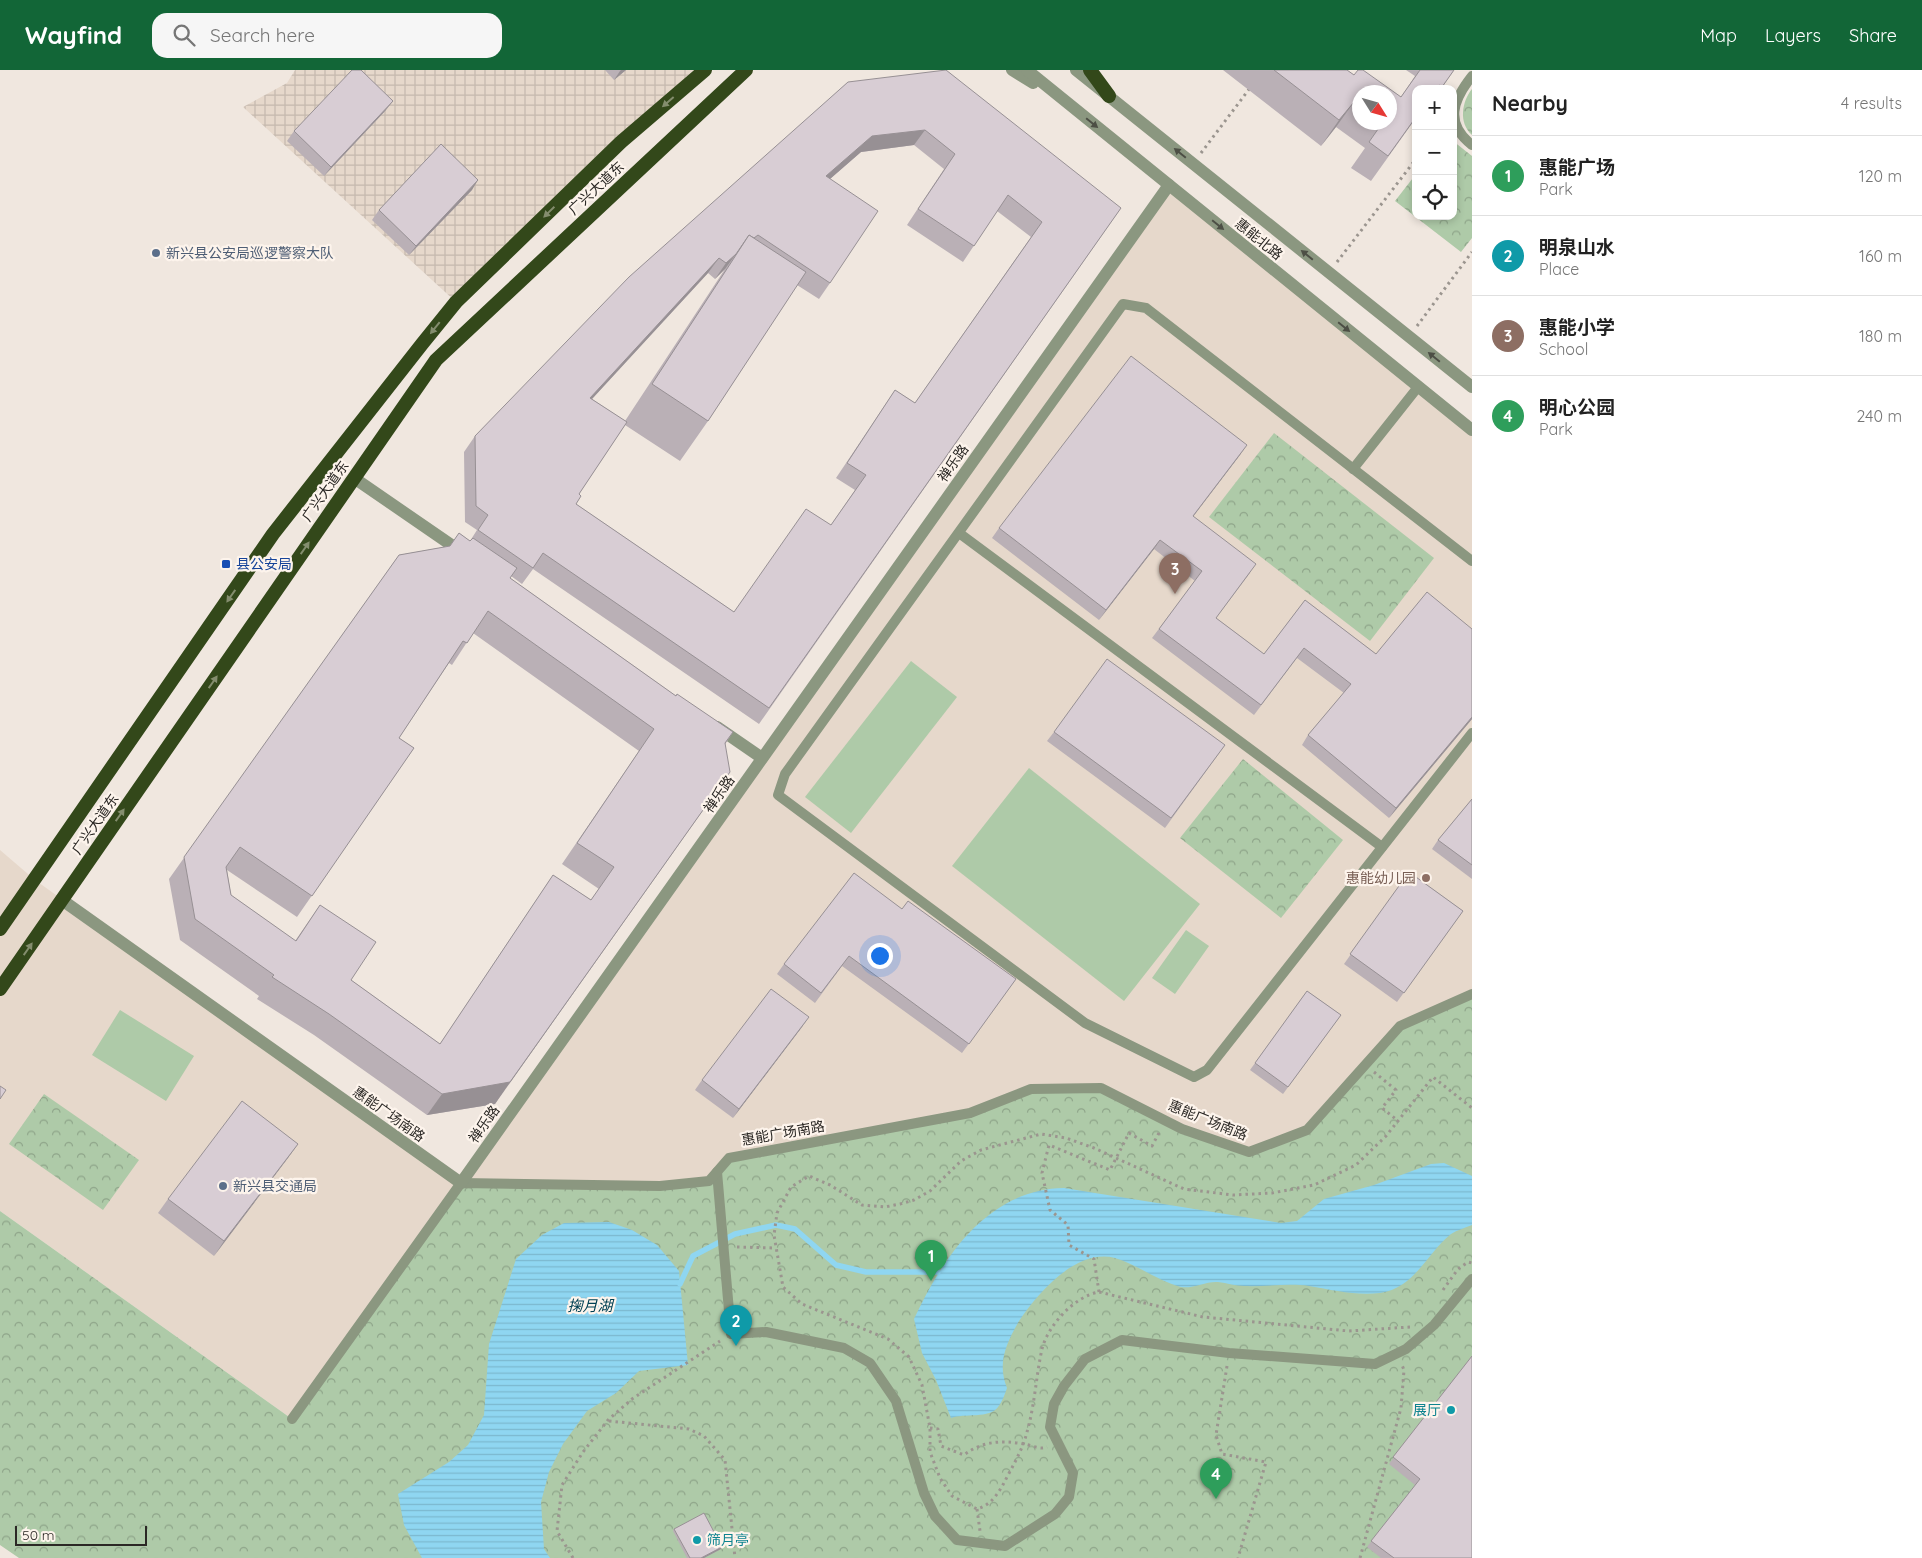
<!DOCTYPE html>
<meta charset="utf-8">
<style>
body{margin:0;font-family:Quicksand,"Noto Sans SC",sans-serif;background:#f6f6f6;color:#222}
.controls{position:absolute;right:15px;top:15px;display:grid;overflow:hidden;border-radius:10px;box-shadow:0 2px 8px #0003}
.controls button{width:45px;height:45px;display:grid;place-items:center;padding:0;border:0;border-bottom:1px solid #e0e0e0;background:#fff;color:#222;font:25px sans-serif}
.compass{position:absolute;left:1352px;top:15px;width:45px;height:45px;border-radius:50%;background:#fff;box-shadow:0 2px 8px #0003;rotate:127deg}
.scale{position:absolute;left:15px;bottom:12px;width:132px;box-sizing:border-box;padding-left:5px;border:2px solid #2b2825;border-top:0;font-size:14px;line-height:18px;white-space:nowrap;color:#2b2825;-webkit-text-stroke:4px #fdf4ec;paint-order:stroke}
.you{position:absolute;left:879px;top:885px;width:18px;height:18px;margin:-12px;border:4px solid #fff;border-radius:50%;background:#1a73e8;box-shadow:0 0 0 8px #1a73e833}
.badge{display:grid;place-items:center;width:32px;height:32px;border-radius:50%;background:#126637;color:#fff;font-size:16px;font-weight:700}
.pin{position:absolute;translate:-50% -41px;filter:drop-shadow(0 1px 2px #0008)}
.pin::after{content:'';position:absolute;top:26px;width:18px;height:15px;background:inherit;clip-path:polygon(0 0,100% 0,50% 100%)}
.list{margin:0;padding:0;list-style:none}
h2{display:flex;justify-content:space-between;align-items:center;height:65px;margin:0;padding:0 20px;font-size:21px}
h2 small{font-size:16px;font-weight:400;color:#767676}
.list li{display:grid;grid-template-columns:32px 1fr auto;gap:15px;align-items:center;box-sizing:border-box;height:80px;padding:0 20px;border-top:1px solid #e0e0e0}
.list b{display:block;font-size:19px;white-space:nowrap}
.list p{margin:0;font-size:16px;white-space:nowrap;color:#767676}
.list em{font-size:16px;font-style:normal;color:#767676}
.icon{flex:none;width:28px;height:28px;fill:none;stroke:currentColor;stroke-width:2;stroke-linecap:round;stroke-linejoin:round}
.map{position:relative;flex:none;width:1472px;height:1488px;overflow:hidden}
header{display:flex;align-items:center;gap:30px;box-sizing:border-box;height:70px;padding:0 25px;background:#126637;color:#fff}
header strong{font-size:24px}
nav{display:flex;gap:28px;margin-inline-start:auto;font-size:18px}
.search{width:350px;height:45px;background:#f6f6f6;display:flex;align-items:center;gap:12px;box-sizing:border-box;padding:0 18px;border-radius:15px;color:#767676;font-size:19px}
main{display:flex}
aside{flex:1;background:#fff}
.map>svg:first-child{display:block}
.built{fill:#e6d8cb}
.industrial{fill:url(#industrial-grid)}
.forest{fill:url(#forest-crowns)}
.pitch{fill:#aecaa8}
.water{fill:url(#water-rules)}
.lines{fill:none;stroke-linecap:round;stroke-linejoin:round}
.stream{stroke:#8fd6f1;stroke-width:5.5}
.path{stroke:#9b958f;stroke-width:3;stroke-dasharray:2.5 4;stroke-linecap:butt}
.service{stroke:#8b9780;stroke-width:10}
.minor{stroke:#8b9780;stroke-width:12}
.tertiary{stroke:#8b9780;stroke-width:12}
.trunk{stroke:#33481a;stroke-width:14}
.wall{fill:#bab0b6;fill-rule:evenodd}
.shaded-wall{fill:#979094}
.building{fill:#d8cdd4;stroke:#979094;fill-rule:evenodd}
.oneway{fill:#848d6e}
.oneway2{fill:#4d4f45}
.service-dot{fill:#5c6f8a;stroke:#fdf4ec;stroke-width:2}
.transit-dot{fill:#1a4fb4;stroke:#fdf4ec;stroke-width:2}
.education-dot{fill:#8d6e63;stroke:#fdf4ec;stroke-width:2}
.culture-dot{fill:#0f9aa8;stroke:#fdf4ec;stroke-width:2}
.labels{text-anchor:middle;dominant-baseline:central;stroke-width:4.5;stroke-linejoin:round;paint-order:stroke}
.street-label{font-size:14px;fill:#2b2825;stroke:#fdf4ec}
.service-label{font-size:14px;fill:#4e5e75;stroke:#fdf4ec;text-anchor:start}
.transit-label{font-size:14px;fill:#164399;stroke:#fdf4ec;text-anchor:start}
.education-label{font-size:14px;fill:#785e54;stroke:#fdf4ec;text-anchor:end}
.culture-label{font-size:14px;fill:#0d838f;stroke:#fdf4ec;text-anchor:end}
.water-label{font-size:15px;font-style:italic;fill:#004053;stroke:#fdf4ec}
</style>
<header>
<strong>Wayfind</strong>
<div class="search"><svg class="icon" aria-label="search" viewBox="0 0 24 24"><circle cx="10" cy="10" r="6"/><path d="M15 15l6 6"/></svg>Search here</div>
<nav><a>Map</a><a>Layers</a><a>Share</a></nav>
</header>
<main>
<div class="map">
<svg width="1472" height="1488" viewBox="0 0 1472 1488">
<defs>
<pattern id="industrial-grid" width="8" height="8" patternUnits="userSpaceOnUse" patternTransform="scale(1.25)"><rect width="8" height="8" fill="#e6d8cb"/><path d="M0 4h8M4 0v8" fill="none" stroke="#c5b9ae"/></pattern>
<pattern id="forest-crowns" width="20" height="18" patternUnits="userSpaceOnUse" patternTransform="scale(1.25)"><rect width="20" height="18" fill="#aecaa8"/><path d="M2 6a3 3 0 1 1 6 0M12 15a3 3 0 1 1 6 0" fill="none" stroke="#8ea489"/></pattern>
<pattern id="water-rules" width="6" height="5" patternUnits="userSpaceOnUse" patternTransform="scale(1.25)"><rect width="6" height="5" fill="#8fd6f1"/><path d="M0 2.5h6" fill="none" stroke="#7cb8ce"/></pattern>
</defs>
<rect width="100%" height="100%" fill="#f0e7df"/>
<polygon class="built" points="1169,115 1472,360 1472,924 1307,1060 1249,1082 970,1043 709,1111 292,1349 0,1141 0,780 35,810 460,1113"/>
<polygon class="industrial" points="295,0 705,0 456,232 243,37 287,13"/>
<g class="forest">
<path d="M1472,19V65C1458,53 1462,31 1472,19Z"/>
<polygon points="1453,71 1472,86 1472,168 1461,182 1395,131 1416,104 1416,146 1453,146"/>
<polygon points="1274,363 1434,488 1370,571 1209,447"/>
<polygon points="1243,689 1343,770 1281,848 1180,768"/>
<polygon points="1472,924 1472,1488 19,1488 0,1475 0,1141 292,1349 461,1113 709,1111 729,1088 970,1043 1031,1019 1101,1018 1182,1059 1249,1082 1307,1060 1400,956"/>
<polygon points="44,1024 139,1090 103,1140 9,1074"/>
</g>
<g class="pitch">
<polygon points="911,591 957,627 851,763 805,727"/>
<polygon points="1029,698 1200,834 1124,931 952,796"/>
<polygon points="1186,860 1209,876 1175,924 1152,908"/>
<polygon points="120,940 194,986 166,1031 92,985"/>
</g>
<g class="water">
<path d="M1444,1093L1472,1106V1155C1465,1158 1457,1160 1451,1164C1426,1184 1415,1218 1380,1223C1356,1226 1333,1220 1309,1216C1288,1213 1265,1217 1244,1216C1236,1216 1227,1213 1218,1212C1206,1211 1193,1219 1181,1217C1158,1211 1138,1195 1115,1188C1076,1178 1037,1224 1019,1251C1006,1274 997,1293 1007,1318C1005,1324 1002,1332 998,1337C990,1349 964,1343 951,1348L936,1310L922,1283L914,1249C943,1187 988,1119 1064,1118L1281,1153L1297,1151L1324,1129L1374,1115L1431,1094Z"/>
<polygon points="609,1152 632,1160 657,1175 679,1201 688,1295 639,1301 616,1323 587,1341 563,1374 549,1402 541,1432 544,1479 550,1488 422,1488 404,1455 398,1424 449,1392 468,1375 484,1345 489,1274 516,1189 542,1165 564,1153"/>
</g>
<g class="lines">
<polyline class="stream" points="680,1214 693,1186 735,1164 776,1155 795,1159 836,1195 866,1202 938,1202"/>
<g class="path">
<polyline points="1201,83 1250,18"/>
<polyline points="1337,192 1416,89"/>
<polyline points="1417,256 1472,182"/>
<polyline points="1374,1002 1396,1020 1382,1038 1397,1050"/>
<polyline points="737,1177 776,1178"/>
<polyline points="1443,1220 1458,1199 1468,1192 1472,1193"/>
<polyline points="1099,1222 1094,1189 1069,1175 1068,1155 1050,1140 1042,1103 1049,1075 1110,1100 1129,1063 1152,1076 1160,1061"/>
<path d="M1410,1257L1349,1261L1203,1247L1099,1222C1075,1226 1048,1255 1042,1279C1036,1306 1035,1334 1027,1362C1023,1378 1015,1392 1007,1407C1000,1421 992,1435 977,1439L952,1426L940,1408L930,1382V1358L922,1315L909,1287L888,1269L802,1234L783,1217L774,1165L777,1143L791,1117L809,1106L830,1115L862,1135L885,1137L900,1134L914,1130L930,1121L961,1091L981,1080L1041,1064L1066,1068L1094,1078L1184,1119L1233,1125L1272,1123L1314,1115L1356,1095L1386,1066L1433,1007L1472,1038"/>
<polyline points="1227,1296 1216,1365 1222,1384 1266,1392 1238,1488"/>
<polyline points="609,1351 689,1359 704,1366 725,1390 735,1488"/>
<path d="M930,1358L938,1359L941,1376L964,1385C982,1371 1002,1370 1024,1374C1031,1375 1040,1380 1047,1377"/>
<polyline points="977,1439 980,1461"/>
<polyline points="573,1488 557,1461 562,1415 583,1382 608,1350 632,1329 720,1271"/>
<polyline points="1360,1488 1401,1338 1404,1300 1402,1295"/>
</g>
<g class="service">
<path d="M1472,6C1453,30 1444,53 1472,75"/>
<polyline points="1353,399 1418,317"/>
<polyline points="959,463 1382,777"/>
<polyline points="1472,491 1146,238 1123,234 785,704 778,725 1085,953 1194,1007 1207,1000 1472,663"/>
<polyline points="717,1102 731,1264 766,1262 844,1278 870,1293 896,1331 924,1423 935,1446 957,1470 1005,1476 1055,1444 1069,1427 1073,1403 1050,1357 1054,1334 1064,1316 1085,1289 1122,1270 1229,1283 1375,1294 1406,1279 1434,1255 1472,1209"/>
<polyline points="292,1349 461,1113 660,1116 709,1111 729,1088 970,1043 1031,1019 1101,1018 1182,1059 1249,1082 1307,1060 1400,956 1472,924"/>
</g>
<g class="minor">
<polyline points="354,408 463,483"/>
<polyline points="717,657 762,688"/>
<polyline points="62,830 461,1113 1169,115"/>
</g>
<g class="tertiary">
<polyline points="1012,0 1033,13"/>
<polyline points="1027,0 1472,360"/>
<polyline points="1076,0 1472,317"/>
</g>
<g class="trunk">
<polyline points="1090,0 1109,26"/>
<polyline points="0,859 273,464 422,274 456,232 621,72 705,0"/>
<polyline points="0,919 436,290 746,0"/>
</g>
</g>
<g class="wall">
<polygon points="605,0 626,0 614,10"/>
<path d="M1223,0H1347L1354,5L1401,27L1415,6L1406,0H1454L1441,19H1416V48L1371,111L1351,98L1365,78L1336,57L1321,76ZM1360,22L1390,52H1360Z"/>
<path d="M848,12L1121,138L759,654L533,499L522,514L511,506L510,508L676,626L733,662L495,1034L427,1045L314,965L257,929L259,926L180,870L169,809L399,485L450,476L459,463L470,471L477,460L465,452L464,382L475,366ZM914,75L944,99L907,155L963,192L997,141L1031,167L915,333L895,320L885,335L836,408L855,420L831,455L734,542L576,434L579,424L625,355L680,391L708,351L797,215L819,229L830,213V109L861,82ZM725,199L625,351L592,329L708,203L715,209ZM473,563L639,681L562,794L599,819L591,830L553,805L440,974L351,910L320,835L295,871L231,825L227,800L297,847L414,678L399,668L449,593L452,595Z"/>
<polygon points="386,40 324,106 287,71 294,61"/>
<polygon points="472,120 409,185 372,150 379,140"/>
<polygon points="1240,385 1193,446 1250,503 1216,548 1264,584 1305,530 1376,584 1472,559 1472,649 1389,748 1302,675 1308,665 1344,623 1297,588 1254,645 1152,568 1195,511 1154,479 1099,550 992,468 999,458"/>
<polygon points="1054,662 1225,675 1165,758 1047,671"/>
<polygon points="1472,729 1472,809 1432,779 1438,770"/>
<polygon points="1409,802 1463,841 1397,932 1344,894"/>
<polygon points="902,839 1016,909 962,983 842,896 815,933 777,904 784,894"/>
<polygon points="1307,921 1341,945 1283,1024 1250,1000"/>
<polygon points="802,957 733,1048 695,1020 702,1010"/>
<polygon points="298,1074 214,1186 158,1143 168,1129"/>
<polygon points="1472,1286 1472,1488 1381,1488 1367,1477 1415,1415 1389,1394"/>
<polygon points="674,1459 722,1477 721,1479 704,1488 687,1488 673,1461"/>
</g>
<g class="shaded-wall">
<polygon points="621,0 626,0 614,10 620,1"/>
<polygon points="393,31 386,40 324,106 331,97"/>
<polygon points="1354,32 1336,57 1321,76 1339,50"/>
<polygon points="925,60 914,75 861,82 815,122 826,106 872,66"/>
<polygon points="478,110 472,120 409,185 416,176"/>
<polygon points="736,184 725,199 715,209 726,193"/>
<polygon points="719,188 708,203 579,343 590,328"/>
<polygon points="1247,375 1240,385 1186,456 1193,446"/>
<polygon points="1160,470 1154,479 1099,550 1106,540"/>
<polygon points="1472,647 1472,649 1389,748 1396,738"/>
<polygon points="730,702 495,1034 427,1045 442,1024"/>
<polygon points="809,947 802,957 733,1048 739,1039"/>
<polygon points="298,1074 288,1088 214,1186 224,1171"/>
<polygon points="722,1477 721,1479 704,1488 701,1488"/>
</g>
<g class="building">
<polygon points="352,0 361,0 393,31 331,97 294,61"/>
<path d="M946,0L1121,138L769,638L543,483L533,498L478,460L488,445L476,436L475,366L629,207L848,12ZM925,60L955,84L918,139L974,176L1008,125L1042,152L915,333L895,320L847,393L866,405L831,455L806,439L734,542L576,434L581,426L579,424L627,352L590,328L719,188L726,193L736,184L749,165L754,168L758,165L830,213L878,141L826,106L872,66Z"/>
<polygon points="1274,0 1347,0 1354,5 1358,0 1363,0 1401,27 1420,0 1454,0 1442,17 1439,15 1436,19 1416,19 1416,47 1388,86 1369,72 1383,52 1390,52 1390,22 1360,22 1360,36 1354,32 1339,50"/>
<polygon points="441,74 478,110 416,176 379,140"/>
<polygon points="749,165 806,202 708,351 652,314"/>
<polygon points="1131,286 1247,375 1193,446 1256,494 1216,548 1264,584 1305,530 1376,584 1427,522 1472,559 1472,647 1396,738 1308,665 1351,614 1304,578 1261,635 1159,559 1202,501 1160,470 1106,540 999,458"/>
<path d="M459,463L470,471L473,468L517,498L510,508L676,626L677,624L733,662L725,673L730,702L510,1012L442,1024L329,944L272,907L274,905L195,849L184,787L399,485L450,476ZM488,541L654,659L577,773L614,797L591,830L553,805L440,974L351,910L376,872L320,835L296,871L231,825L226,797L240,777L312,826L414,678L399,668L463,571L467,573Z"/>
<polygon points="1107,589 1225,675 1171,748 1054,662"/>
<polygon points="1472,729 1472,795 1438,770"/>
<polygon points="1409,802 1463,841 1404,923 1350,884"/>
<polygon points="854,803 902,839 908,831 1016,909 969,974 849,886 821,923 784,894"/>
<polygon points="771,919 809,947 739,1039 702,1010"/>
<polygon points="1307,921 1341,945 1288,1017 1255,993"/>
<polygon points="0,1016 6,1020 0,1029"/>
<polygon points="242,1031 298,1074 224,1171 168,1129"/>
<polygon points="1472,1286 1472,1488 1394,1488 1371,1471 1420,1409 1393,1387"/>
<polygon points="704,1443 722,1477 701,1488 690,1488 674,1459"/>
</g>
<defs><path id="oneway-solid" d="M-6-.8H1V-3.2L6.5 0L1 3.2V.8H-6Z" transform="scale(1.25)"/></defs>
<g class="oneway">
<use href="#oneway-solid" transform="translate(668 32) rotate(139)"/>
<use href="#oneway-solid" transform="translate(549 142) rotate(136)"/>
<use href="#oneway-solid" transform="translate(435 258) rotate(129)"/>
<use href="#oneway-solid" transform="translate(305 478) rotate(-55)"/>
<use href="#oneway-solid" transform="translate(231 526) rotate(125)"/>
<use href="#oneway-solid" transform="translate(213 612) rotate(-55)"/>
<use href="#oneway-solid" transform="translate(120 745) rotate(-55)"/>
<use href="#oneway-solid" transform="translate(28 879) rotate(-55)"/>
</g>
<g class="oneway2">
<use href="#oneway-solid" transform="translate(1092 53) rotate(39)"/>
<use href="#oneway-solid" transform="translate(1180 83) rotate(-141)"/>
<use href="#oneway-solid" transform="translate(1218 155) rotate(39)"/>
<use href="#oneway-solid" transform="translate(1307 185) rotate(-141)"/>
<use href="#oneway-solid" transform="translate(1344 257) rotate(39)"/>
<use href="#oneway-solid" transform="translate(1434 287) rotate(-141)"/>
</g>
<g class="service-dot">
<circle cx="156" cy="183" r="5"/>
<circle cx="223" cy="1116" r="5"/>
</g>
<rect class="transit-dot" x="221" y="489" width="10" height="10" rx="2.5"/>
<circle class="education-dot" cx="1426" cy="808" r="5"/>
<g class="culture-dot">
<circle cx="1451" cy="1340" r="5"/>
<circle cx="697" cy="1470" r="5"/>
</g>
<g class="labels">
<g class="street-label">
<text transform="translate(596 118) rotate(-43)">广兴大道东</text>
<text transform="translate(1259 169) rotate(39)">惠能北路</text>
<text transform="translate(953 393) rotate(-55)">禅乐路</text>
<text transform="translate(325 421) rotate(-55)">广兴大道东</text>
<text transform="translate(719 724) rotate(-55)">禅乐路</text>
<text transform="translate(95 754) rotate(-55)">广兴大道东</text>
<text transform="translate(389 1044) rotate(35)">惠能广场南路</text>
<text transform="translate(1208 1050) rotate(22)">惠能广场南路</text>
<text transform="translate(484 1054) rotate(-55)">禅乐路</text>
<text transform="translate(783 1063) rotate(-10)">惠能广场南路</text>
</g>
<g class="service-label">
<text x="166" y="183">新兴县公安局巡逻警察大队</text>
<text x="233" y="1116">新兴县交通局</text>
</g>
<g class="transit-label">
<text x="236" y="494">县公安局</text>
</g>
<g class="education-label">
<text x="1416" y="808">惠能幼儿园</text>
</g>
<g class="culture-label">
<text x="1441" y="1340">展厅</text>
<text x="707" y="1470" text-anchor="start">筛月亭</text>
</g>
<g class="water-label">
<text x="590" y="1235">掬月湖</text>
</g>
</g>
</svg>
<div class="controls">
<button>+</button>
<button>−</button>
<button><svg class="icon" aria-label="locate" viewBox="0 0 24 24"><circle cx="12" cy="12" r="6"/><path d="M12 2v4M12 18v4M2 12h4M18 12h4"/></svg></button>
</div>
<svg class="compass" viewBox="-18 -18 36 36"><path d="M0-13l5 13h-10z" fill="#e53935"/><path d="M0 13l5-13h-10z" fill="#767676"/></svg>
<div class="scale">50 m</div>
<div class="you"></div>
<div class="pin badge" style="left:931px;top:1211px;background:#2e9e5b">1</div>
<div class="pin badge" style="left:736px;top:1276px;background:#0f9aa8">2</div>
<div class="pin badge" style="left:1175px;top:524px;background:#8d6e63">3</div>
<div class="pin badge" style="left:1216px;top:1429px;background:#2e9e5b">4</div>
</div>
<aside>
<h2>Nearby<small>4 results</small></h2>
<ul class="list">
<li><span class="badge" style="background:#2e9e5b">1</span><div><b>惠能广场</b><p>Park</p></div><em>120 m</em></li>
<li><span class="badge" style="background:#0f9aa8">2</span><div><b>明泉山水</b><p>Place</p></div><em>160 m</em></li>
<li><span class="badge" style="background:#8d6e63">3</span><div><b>惠能小学</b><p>School</p></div><em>180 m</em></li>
<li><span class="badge" style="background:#2e9e5b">4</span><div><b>明心公园</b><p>Park</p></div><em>240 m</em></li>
</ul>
</aside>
</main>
